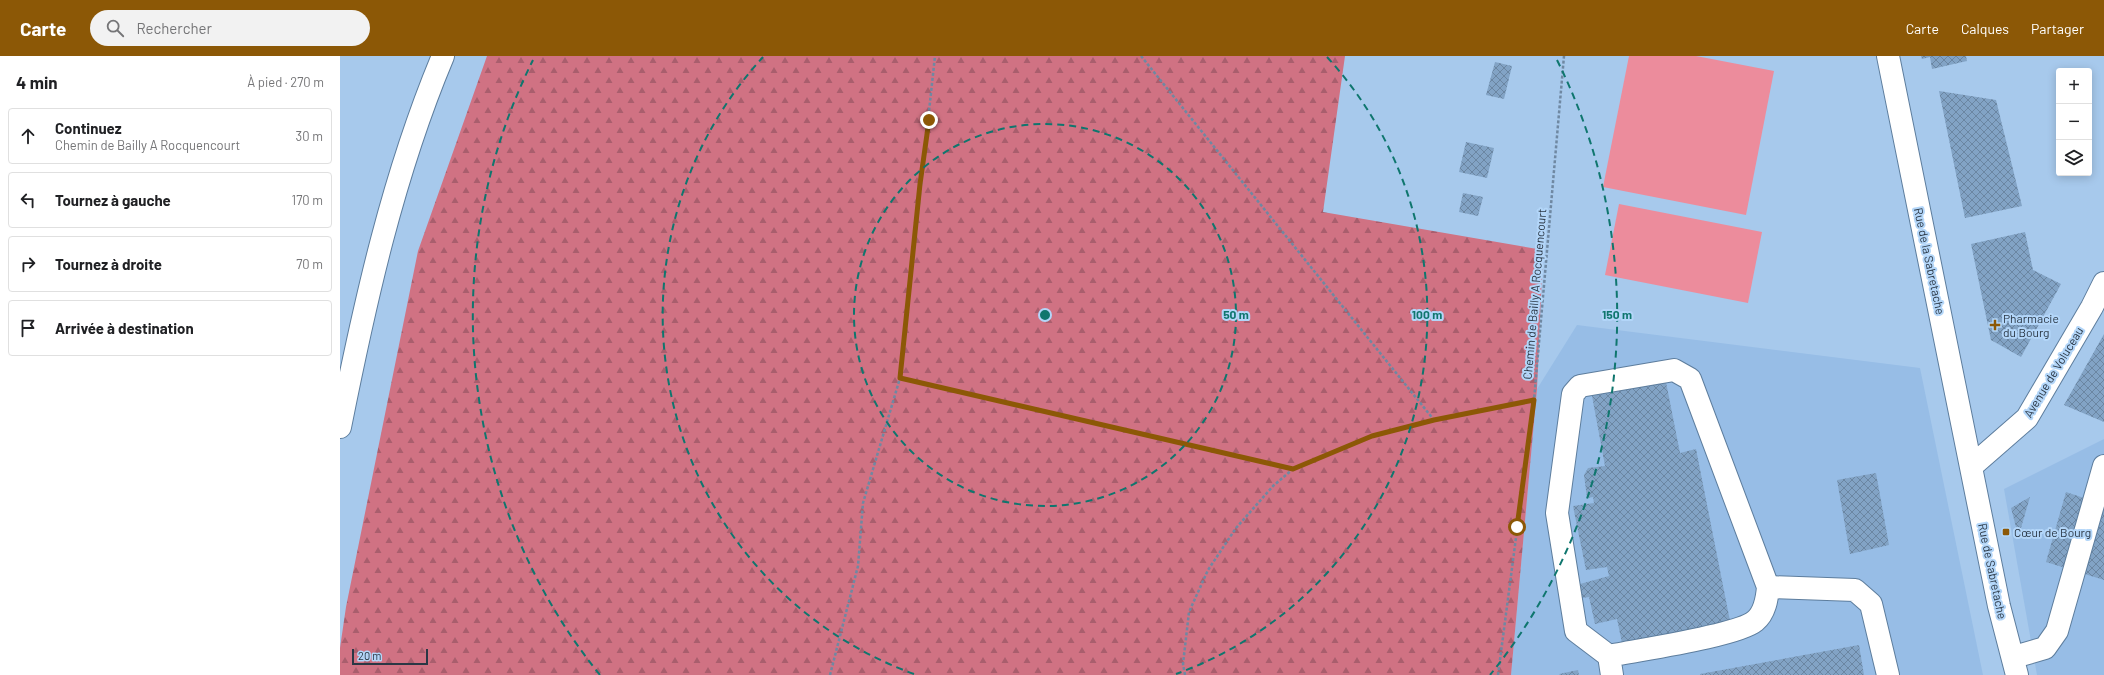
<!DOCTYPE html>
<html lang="fr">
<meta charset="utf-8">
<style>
body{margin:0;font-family:Barlow,sans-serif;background:#f2f2f2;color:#202124}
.controls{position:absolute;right:12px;top:12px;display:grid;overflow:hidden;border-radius:4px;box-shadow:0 2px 10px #0003}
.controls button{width:36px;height:36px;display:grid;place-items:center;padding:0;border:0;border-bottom:1px solid #e0e0e0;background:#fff;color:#202124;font:20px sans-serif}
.scale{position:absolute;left:12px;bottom:10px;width:76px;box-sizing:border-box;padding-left:4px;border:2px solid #2a3745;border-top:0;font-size:11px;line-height:14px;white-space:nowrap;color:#2a3745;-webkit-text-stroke:3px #b3d6f9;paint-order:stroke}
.stop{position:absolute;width:12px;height:12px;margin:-9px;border:3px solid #8c5806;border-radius:50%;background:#fff}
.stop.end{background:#8c5806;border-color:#fff;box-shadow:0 1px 4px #0008}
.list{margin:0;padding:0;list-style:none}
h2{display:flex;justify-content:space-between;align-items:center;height:52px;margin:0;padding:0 16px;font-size:17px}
h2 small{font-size:13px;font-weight:400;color:#757577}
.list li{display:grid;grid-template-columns:26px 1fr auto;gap:12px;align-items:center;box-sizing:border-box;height:56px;margin:0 8px 8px;padding:0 8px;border:1px solid #e0e0e0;border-radius:4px}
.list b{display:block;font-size:15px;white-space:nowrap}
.list p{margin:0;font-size:13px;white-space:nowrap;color:#757577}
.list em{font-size:13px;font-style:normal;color:#757577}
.icon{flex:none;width:22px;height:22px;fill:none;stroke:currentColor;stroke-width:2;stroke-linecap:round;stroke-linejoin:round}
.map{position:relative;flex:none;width:1764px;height:619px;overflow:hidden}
header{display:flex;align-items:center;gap:24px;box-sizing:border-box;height:56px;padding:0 20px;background:#8c5806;color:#fff}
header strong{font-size:19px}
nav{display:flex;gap:22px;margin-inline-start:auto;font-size:14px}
.search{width:280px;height:36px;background:#f2f2f2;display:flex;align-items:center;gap:10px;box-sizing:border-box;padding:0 14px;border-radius:22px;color:#757577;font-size:15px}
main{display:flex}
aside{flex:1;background:#fff}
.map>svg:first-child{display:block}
.built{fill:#97bde6}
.forest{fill:url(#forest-firs)}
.pitch{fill:#ec8c9c}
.building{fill:url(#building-cross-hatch)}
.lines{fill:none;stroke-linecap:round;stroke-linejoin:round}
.minor-casing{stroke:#5d7d9d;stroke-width:24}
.highway-casing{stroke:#5d7d9d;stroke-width:24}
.path{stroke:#6f88a2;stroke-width:2.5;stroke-dasharray:3 2;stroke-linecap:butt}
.minor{stroke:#fff;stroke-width:22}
.highway{stroke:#fff;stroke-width:22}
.route{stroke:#8c5806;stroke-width:5}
.ring{fill:none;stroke:#0f766e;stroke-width:2;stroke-dasharray:7 5}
.poi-dot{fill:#8c5806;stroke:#b3d6f9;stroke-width:1.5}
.labels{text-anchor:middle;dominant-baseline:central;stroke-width:4;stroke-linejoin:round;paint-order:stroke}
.street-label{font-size:12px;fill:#2a3745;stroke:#b3d6f9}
.poi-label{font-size:12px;fill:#2a3745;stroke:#b3d6f9;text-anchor:start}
.centre{fill:#0f766e;stroke:#b3d6f9;stroke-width:2}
.ring-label{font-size:12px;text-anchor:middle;font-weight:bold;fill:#0f766e;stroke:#b3d6f9;stroke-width:4;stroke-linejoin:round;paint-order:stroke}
</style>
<header>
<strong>Carte</strong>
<div class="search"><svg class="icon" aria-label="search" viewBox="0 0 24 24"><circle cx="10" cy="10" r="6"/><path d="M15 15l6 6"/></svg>Rechercher</div>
<nav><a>Carte</a><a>Calques</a><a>Partager</a></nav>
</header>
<main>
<aside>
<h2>4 min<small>À pied · 270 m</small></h2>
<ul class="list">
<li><svg class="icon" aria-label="ahead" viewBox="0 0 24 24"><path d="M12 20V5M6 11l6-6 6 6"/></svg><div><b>Continuez</b><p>Chemin de Bailly A Rocquencourt</p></div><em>30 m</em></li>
<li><svg class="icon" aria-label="left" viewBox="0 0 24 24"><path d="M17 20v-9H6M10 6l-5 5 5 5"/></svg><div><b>Tournez à gauche</b></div><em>170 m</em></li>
<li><svg class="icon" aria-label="right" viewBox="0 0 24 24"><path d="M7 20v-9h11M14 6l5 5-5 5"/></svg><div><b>Tournez à droite</b></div><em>70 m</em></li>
<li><svg class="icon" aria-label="arrive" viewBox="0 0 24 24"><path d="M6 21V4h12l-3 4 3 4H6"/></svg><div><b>Arrivée à destination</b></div></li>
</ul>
</aside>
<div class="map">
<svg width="1764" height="619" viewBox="0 0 1764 619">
<defs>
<pattern id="forest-firs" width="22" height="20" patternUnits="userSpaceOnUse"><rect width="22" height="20" fill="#d07283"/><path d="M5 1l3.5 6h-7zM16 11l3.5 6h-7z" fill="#a95e6d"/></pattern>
<pattern id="building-cross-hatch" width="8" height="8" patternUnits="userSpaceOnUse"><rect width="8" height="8" fill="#82a3c5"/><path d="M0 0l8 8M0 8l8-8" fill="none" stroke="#6b86a2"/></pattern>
</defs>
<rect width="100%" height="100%" fill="#a7c9ec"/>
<g class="built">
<polygon points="1237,269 1580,312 1643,619 1171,619 1197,333"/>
<polygon points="1764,383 1764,619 1697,619 1664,433"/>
</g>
<polygon class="forest" points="147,0 1005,0 983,156 1203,194 1197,333 1171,619 0,619 0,592 6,551 78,195"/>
<g class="pitch">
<polygon points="1289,0 1356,0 1434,15 1406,159 1263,131"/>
<polygon points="1279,148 1422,176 1408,247 1265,219"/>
</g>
<g class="building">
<polygon points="1581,0 1626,0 1627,5 1592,13 1590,1 1582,3"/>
<polygon points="1155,6 1172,10 1164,43 1146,39"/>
<polygon points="1599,35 1656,44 1682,150 1625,162"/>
<polygon points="1126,86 1154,92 1147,122 1119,116"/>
<polygon points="1123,137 1143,141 1138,160 1119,156"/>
<polygon points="1685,176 1693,214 1721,228 1681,301 1651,284 1631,188"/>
<polygon points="1764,278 1764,366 1724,349"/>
<polygon points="1326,326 1340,397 1356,393 1390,565 1282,587 1277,563 1255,568 1249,541 1242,542 1240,528 1269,520 1267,511 1246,514 1233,450 1254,447 1253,441 1247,442 1244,419 1248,412 1265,410 1252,340"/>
<polygon points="1536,417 1549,489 1510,498 1497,424"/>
<polygon points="1764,435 1764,524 1706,506 1726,436 1747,443"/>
<polygon points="1690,441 1681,472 1676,471 1671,452"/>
<polygon points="1519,589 1524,619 1360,619 1360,618"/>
<polygon points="1238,614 1239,619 1220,619 1219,618"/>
</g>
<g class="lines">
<g class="minor-casing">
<g id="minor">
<polyline points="1548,0 1659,550 1677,619"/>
<polyline points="1632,410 1687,362 1752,251 1764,227"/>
<polyline points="1428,531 1515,534 1531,548 1548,619"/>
<path d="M1269,600C1297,594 1397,580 1415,565C1425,557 1427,543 1428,531L1350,323L1334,314L1240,330L1233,338L1217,457L1236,575L1269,600L1272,619"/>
<polyline points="1674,601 1705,592 1717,575 1764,410"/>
</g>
</g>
<g class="highway-casing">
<path id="highway" d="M0,371C25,246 53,119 103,0"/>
</g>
<g class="path">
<polyline points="801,0 1094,364"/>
<polyline points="560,322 953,413"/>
<polyline points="490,619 518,510 523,447 560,322 595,0"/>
<polyline points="845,619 843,608 849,556 868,514 896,472 933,430 953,413 1031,380 1095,364 1193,344"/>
<polyline points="1158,619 1194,344 1224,0"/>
</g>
<use href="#minor" class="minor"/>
<use href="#highway" class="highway"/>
</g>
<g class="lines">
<polyline class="route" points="589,64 580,128 560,322 953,413 1032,380 1094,364 1194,344 1177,471"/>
</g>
<g class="ring">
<circle cx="705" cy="259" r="191"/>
<path d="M574 618A382 382 0 0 1 423 1M987 1A382 382 0 0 1 836 618"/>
<path d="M260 619A572 572 0 0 1 193 4M1217 4A572 572 0 0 1 1150 619"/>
</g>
<g class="poi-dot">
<path d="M1653 263h4v4h4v4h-4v4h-4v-4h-4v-4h4z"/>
<rect x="1662" y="472" width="8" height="8" rx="2"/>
</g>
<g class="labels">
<g class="street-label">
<text transform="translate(1590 205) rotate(78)">Rue de la Sabretache</text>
<text transform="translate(1194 238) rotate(-85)">Chemin de Bailly A Rocquencourt</text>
<text transform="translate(1713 316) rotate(-59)">Avenue de Voluceau</text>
<text transform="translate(1653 515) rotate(78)">Rue de Sabretache</text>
</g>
<g class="poi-label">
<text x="1663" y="262">Pharmacie<tspan x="1663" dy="14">du Bourg</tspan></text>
<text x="1674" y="476">Cœur de Bourg</text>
</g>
</g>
<circle cx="705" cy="259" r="6" class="centre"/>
<g class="ring-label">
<text x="896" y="263">50 m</text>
<text x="1087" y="263">100 m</text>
<text x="1277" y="263">150 m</text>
</g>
</svg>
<div class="controls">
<button>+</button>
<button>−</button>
<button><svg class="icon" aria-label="layers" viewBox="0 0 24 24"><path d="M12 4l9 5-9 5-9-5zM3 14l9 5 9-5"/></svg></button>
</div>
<div class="scale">20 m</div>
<div class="stop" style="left:1177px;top:471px"></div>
<div class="stop end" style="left:589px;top:64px"></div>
</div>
</main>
